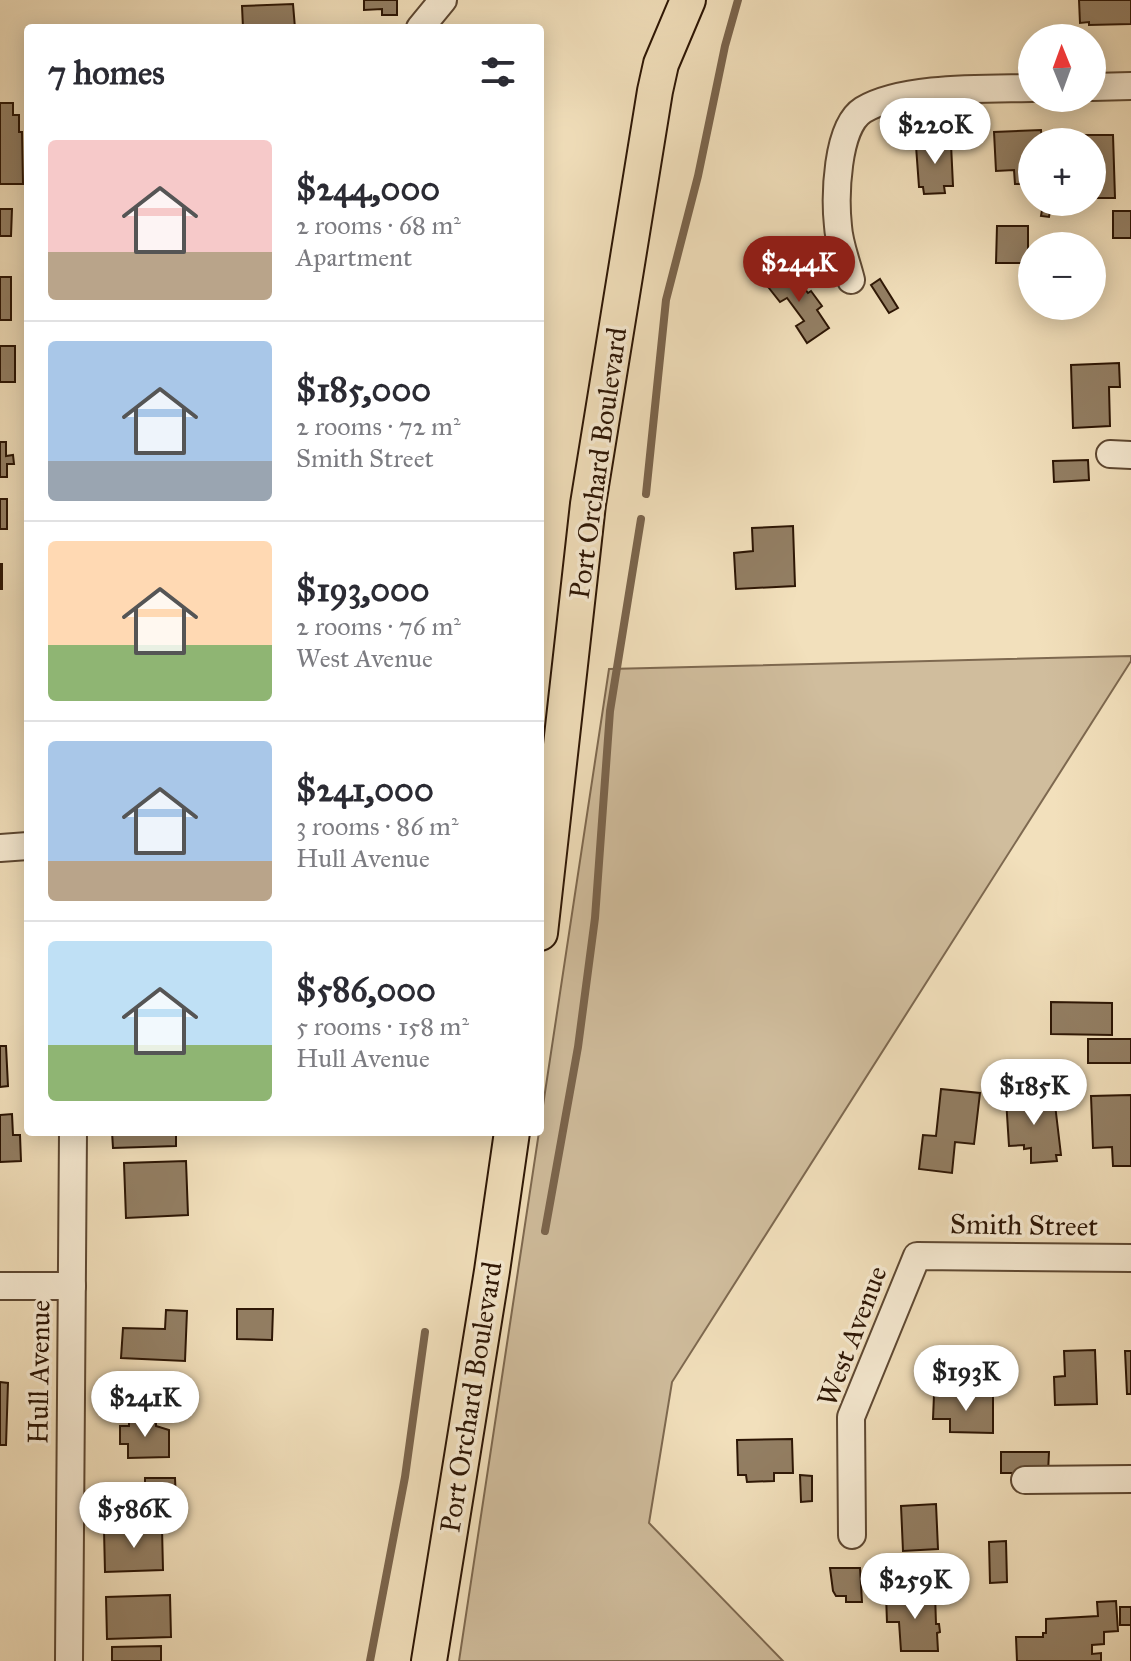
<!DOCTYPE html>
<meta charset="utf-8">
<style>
body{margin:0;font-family:"IM FELL Great Primer",serif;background:#f7f7f7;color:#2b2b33;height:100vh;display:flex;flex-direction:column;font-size:30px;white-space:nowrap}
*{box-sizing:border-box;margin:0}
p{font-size:26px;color:#7c7c81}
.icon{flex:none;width:44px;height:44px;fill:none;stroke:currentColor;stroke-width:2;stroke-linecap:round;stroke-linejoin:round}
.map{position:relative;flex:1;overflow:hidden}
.drawer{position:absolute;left:24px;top:24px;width:520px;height:1112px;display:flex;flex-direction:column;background:#fff;border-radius:8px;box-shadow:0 4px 20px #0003}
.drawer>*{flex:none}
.needle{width:52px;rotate:359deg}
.buttons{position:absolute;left:1018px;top:24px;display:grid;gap:16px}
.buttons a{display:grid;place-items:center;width:88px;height:88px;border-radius:50%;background:#fff;box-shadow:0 4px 20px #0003;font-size:40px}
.price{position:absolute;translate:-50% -68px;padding:0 18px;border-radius:28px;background:#fff;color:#222;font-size:26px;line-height:52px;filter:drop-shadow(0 2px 4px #0008)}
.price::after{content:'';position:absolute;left:50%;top:48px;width:24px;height:18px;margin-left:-12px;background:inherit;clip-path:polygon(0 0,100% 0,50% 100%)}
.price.current{background:#8f2418;color:#fff}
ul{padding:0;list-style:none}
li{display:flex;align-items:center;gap:24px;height:200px;padding:0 24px}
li+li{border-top:2px solid #e1e1e2}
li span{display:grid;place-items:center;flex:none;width:224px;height:160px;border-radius:8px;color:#555}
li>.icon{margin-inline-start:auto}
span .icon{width:96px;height:96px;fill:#fffc;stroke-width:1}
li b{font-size:34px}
h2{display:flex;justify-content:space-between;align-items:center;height:96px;padding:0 24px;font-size:34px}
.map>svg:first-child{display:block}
</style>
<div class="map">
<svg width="1131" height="1661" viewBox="0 0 1131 1661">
<rect width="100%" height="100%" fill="#f2e0bc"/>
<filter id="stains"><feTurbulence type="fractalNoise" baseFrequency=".0025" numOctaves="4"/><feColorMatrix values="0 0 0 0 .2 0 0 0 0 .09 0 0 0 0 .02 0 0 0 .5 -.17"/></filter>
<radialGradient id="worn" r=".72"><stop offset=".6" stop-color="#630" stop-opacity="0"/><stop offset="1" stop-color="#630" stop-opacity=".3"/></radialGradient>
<polygon fill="#d0bd9d" stroke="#7e6950" stroke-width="2" points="1131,656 1131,661 672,1382 649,1523 783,1661 459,1661 609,669"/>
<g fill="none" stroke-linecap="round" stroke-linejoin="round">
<g stroke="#7b654d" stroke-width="8">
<polyline points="646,494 666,300 698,176 725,46 738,0"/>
<polyline points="545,1231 578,1047 595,918 610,711 641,519"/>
<polyline points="370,1661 405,1477 425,1332"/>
</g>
</g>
<g fill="#937f64" stroke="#2c1504" stroke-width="2">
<polygon points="364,0 397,0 397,15 382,15 382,9 364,10"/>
<polygon points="1079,0 1131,0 1131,24 1089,25 1089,22 1080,23"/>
<polygon points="293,4 295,28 243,28 242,6"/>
<polygon points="0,103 13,103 13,115 19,115 19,132 22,132 23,184 0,184"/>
<polygon points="1041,130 1042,142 1032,142 1032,184 1015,184 1014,170 996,171 994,132"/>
<polygon points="1078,135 1113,135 1115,198 1092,198 1092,142 1078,142"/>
<polygon points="944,138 944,144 951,144 953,186 944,186 945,193 924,194 923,187 919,187 916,146 926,145 925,139"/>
<polygon points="1043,204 1051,206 1049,217 1041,216"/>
<polygon points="0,209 12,209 11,236 0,236"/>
<rect x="1113" y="211" width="18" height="27"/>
<polygon points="997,226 1028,226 1028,263 996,263"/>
<polygon points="774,269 784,283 794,276 808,293 811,291 822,306 817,310 829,328 807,343 796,326 804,321 787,298 780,302 761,278"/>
<rect x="0" y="277" width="11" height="43"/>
<polygon points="880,279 898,308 889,313 871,285"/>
<rect x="0" y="346" width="15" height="36"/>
<polygon points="1119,363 1120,387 1109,387 1110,426 1073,428 1071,365"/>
<polygon points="0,442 6,442 6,456 13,455 14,464 7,464 7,477 0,477"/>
<polygon points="1088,460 1089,480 1054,482 1053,461"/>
<rect x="0" y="499" width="7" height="30"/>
<polygon points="793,526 795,586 736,589 734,553 753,551 752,528"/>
<rect x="0" y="564" width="2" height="25"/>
<polygon points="1051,1002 1112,1003 1112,1035 1051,1034"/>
<rect x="1088" y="1039" width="43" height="24"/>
<polygon points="0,1046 6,1046 8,1086 0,1087"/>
<polygon points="941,1089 980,1093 974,1144 955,1142 952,1173 919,1169 923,1135 936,1136"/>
<polygon points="1131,1095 1131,1166 1113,1166 1112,1147 1093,1148 1091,1096"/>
<polygon points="1054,1096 1061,1155 1056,1155 1057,1161 1031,1163 1031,1148 1024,1149 1024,1145 1009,1146 1006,1099"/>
<polygon points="12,1114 13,1135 20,1135 21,1161 0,1162 0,1115"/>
<polygon points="112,1132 176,1132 176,1146 113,1148"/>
<polygon points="186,1161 188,1215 126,1218 124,1163"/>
<polygon points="237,1309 273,1309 272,1340 237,1339"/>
<polygon points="166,1310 187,1311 185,1361 121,1358 123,1328 165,1329"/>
<polygon points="1095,1350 1097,1404 1055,1405 1054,1377 1065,1376 1064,1351"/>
<polygon points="1125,1351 1131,1351 1131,1394 1127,1394"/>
<polygon points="0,1382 8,1383 6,1445 0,1445"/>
<polygon points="934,1395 993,1396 993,1433 950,1432 950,1419 933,1419"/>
<polygon points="129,1419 156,1419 156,1426 169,1430 169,1457 128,1458 128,1444 120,1444 120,1426 129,1426"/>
<polygon points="792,1439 793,1473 774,1473 774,1481 747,1482 746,1475 738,1475 737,1440"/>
<polygon points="1001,1452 1049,1452 1048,1473 1001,1473"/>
<polygon points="800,1475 812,1476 812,1501 801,1502"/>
<polygon points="145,1478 175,1478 176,1501 145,1502"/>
<polygon points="936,1504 938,1549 903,1551 901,1506"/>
<polygon points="162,1528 163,1570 105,1572 104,1530"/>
<polygon points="1006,1541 1007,1582 990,1583 989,1542"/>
<polygon points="830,1568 860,1568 862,1602 846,1602 846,1596 836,1596 833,1591"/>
<polygon points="935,1593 936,1624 939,1624 940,1632 937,1633 938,1651 901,1651 899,1622 887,1622 886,1595"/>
<polygon points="170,1595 171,1637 107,1639 106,1597"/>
<polygon points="1116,1601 1118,1631 1104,1632 1104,1644 1092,1645 1092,1654 1101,1653 1101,1661 1017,1661 1016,1637 1043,1637 1043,1633 1046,1633 1046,1619 1098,1616 1097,1602"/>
<polygon points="1120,1607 1131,1607 1131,1661 1131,1625 1120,1625"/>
<polygon points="161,1646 161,1661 112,1661 112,1647"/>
</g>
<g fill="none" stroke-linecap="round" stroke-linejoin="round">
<defs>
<g id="minor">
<polyline points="420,28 443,0"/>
<polyline points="1092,87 1131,86"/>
<path d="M 851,280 C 847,263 839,244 838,226 C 835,198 836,127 863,110 C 903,86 985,89 1032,88"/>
<polyline points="1110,454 1131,455"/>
<polyline points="0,848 28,846"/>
<polyline points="0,1286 72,1286"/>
<polyline points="1025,1480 1131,1479"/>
<polyline points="852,1535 851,1417 917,1256 1131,1258"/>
<polyline points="69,1661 73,1132"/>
</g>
<g id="major">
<polyline points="540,933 588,504 655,91 661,64 688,0"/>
<polyline points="429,1661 492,1271 512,1132"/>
</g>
</defs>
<use href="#minor" stroke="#5e4832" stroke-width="30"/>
<use href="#major" stroke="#2c1504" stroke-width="38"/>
<use href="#minor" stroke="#f7ebd3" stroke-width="26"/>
<use href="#major" stroke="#f2e0bc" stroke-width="34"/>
</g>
<g text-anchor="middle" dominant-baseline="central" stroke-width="7" stroke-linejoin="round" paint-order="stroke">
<g font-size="28" fill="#2c1504" stroke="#f7ebd3">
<text transform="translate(598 463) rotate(-82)">Port Orchard Boulevard</text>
<text transform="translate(1024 1225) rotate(1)">Smith Street</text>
<text transform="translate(852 1336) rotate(-69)">West Avenue</text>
<text transform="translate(39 1372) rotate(-89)">Hull Avenue</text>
<text transform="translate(471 1397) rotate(-81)">Port Orchard Boulevard</text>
</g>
</g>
<rect width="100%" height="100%" filter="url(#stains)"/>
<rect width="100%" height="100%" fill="url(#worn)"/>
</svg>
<div class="buttons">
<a><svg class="needle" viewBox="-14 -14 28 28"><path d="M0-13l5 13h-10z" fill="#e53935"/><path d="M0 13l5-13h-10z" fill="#7c7c81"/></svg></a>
<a>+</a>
<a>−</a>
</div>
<b class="price" style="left:935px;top:166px">$220K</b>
<b class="price current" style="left:799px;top:304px">$244K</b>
<b class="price" style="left:1034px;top:1127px">$185K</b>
<b class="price" style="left:966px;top:1413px">$193K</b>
<b class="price" style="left:145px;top:1439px">$241K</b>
<b class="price" style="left:134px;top:1550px">$586K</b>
<b class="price" style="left:915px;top:1621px">$259K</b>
<section class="drawer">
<h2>7 homes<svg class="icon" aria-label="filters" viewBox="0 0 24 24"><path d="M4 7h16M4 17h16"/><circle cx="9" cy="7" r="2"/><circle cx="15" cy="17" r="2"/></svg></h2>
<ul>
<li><span style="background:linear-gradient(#f6c9c9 70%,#b9a48a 0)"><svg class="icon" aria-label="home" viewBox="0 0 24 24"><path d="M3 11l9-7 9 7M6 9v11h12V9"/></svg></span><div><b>$244,000</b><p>2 rooms · 68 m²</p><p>Apartment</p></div></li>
<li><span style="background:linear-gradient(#a9c7e8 75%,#9aa5b1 0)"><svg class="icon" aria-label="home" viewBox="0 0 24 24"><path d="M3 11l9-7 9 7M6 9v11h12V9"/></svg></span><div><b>$185,000</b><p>2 rooms · 72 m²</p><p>Smith Street</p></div></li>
<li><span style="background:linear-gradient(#ffd9b3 65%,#8fb573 0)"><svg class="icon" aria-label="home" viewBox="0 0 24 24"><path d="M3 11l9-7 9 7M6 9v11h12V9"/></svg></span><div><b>$193,000</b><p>2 rooms · 76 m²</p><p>West Avenue</p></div></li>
<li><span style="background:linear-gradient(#a9c7e8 75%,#b9a48a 0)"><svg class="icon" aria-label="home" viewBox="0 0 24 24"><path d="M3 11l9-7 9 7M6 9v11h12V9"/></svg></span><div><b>$241,000</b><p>3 rooms · 86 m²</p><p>Hull Avenue</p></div></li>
<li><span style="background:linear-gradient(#bfe0f5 65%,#8fb573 0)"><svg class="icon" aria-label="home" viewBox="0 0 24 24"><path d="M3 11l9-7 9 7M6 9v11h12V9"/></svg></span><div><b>$586,000</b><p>5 rooms · 158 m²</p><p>Hull Avenue</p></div></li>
</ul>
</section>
</div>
